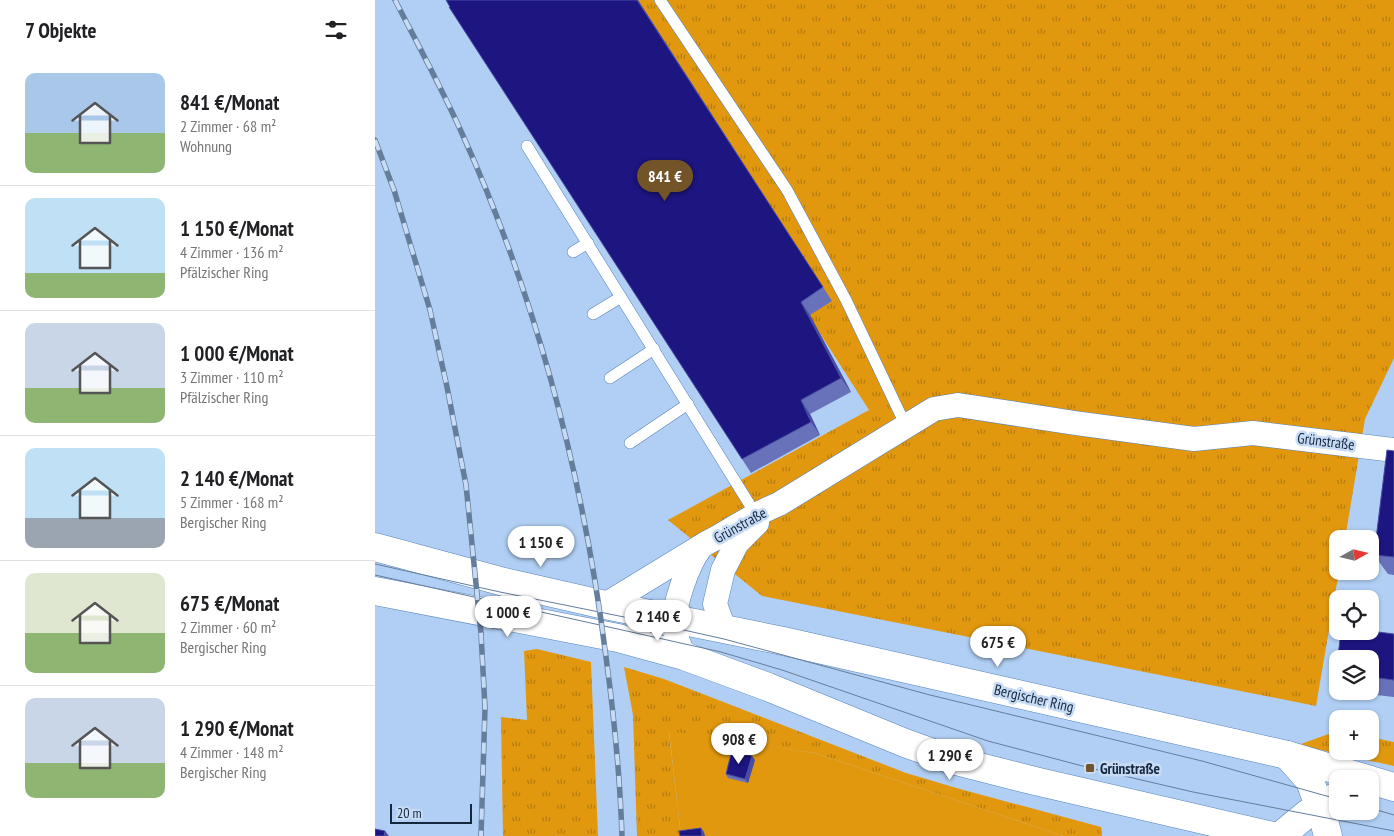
<!DOCTYPE html>
<html lang="de">
<meta charset="utf-8">
<style>
body{margin:0;font-family:"PT Sans Narrow",sans-serif;background:#f6f6f6;color:#202124;height:100vh;display:flex;flex-direction:column;font-size:19px;white-space:nowrap}
*{box-sizing:border-box;margin:0}
p{font-size:16px;color:#757577}
.icon{flex:none;width:28px;height:28px;fill:none;stroke:currentColor;stroke-width:2;stroke-linecap:round;stroke-linejoin:round}
.map{position:relative;flex:1;overflow:hidden}
.sheet{display:flex;flex-direction:column;background:#fff;width:375px}
.sheet>*{flex:none}
.needle{width:32px;rotate:82deg}
.fabs{position:absolute;left:954px;top:530px;display:grid;gap:10px}
.fabs a{display:grid;place-items:center;width:50px;height:50px;border-radius:10px;background:#fff;box-shadow:0 1px 4px #0004;font-size:25px}
.scale{position:absolute;left:15px;bottom:12px;width:82px;box-sizing:border-box;padding-left:5px;border:2px solid #14273f;border-top:0;font-size:14px;line-height:18px;white-space:nowrap;color:#14273f;-webkit-text-stroke:4px #c7dbf4;paint-order:stroke}
.price{position:absolute;translate:-50% -42px;padding:0 11px;border-radius:18px;background:#fff;color:#222;font-size:16px;line-height:32px;filter:drop-shadow(0 1px 2px #0008)}
.price::after{content:'';position:absolute;left:50%;top:30px;width:15px;height:11px;margin-left:-8px;background:inherit;clip-path:polygon(0 0,100% 0,50% 100%)}
.price.active{background:#735429;color:#fff}
ul{padding:0;list-style:none}
li{display:flex;align-items:center;gap:15px;height:125px;padding:0 25px}
li+li{border-top:1px solid #e0e0e0}
li span{display:grid;place-items:center;flex:none;width:140px;height:100px;border-radius:10px;color:#555}
li>.icon{margin-inline-start:auto}
span .icon{width:60px;height:60px;fill:#fffc;stroke-width:1}
li b{font-size:21px}
h2{display:flex;justify-content:space-between;align-items:center;height:60px;padding:0 25px;font-size:21px}
main{display:flex;flex:1;min-height:0}
.map>svg:first-child{display:block}
</style>
<main>
<section class="sheet">
<h2>7 Objekte<svg class="icon" aria-label="filters" viewBox="0 0 24 24"><path d="M4 7h16M4 17h16"/><circle cx="9" cy="7" r="2"/><circle cx="15" cy="17" r="2"/></svg></h2>
<ul>
<li><span style="background:linear-gradient(#a9c7e8 60%,#8fb573 0)"><svg class="icon" aria-label="home" viewBox="0 0 24 24"><path d="M3 11l9-7 9 7M6 9v11h12V9"/></svg></span><div><b>841 €/Monat</b><p>2 Zimmer · 68 m²</p><p>Wohnung</p></div></li>
<li><span style="background:linear-gradient(#bfe0f5 75%,#8fb573 0)"><svg class="icon" aria-label="home" viewBox="0 0 24 24"><path d="M3 11l9-7 9 7M6 9v11h12V9"/></svg></span><div><b>1 150 €/Monat</b><p>4 Zimmer · 136 m²</p><p>Pfälzischer Ring</p></div></li>
<li><span style="background:linear-gradient(#c9d6e8 65%,#8fb573 0)"><svg class="icon" aria-label="home" viewBox="0 0 24 24"><path d="M3 11l9-7 9 7M6 9v11h12V9"/></svg></span><div><b>1 000 €/Monat</b><p>3 Zimmer · 110 m²</p><p>Pfälzischer Ring</p></div></li>
<li><span style="background:linear-gradient(#bfe0f5 70%,#9aa5b1 0)"><svg class="icon" aria-label="home" viewBox="0 0 24 24"><path d="M3 11l9-7 9 7M6 9v11h12V9"/></svg></span><div><b>2 140 €/Monat</b><p>5 Zimmer · 168 m²</p><p>Bergischer Ring</p></div></li>
<li><span style="background:linear-gradient(#dfe7d0 60%,#8fb573 0)"><svg class="icon" aria-label="home" viewBox="0 0 24 24"><path d="M3 11l9-7 9 7M6 9v11h12V9"/></svg></span><div><b>675 €/Monat</b><p>2 Zimmer · 60 m²</p><p>Bergischer Ring</p></div></li>
<li><span style="background:linear-gradient(#c9d6e8 65%,#8fb573 0)"><svg class="icon" aria-label="home" viewBox="0 0 24 24"><path d="M3 11l9-7 9 7M6 9v11h12V9"/></svg></span><div><b>1 290 €/Monat</b><p>4 Zimmer · 148 m²</p><p>Bergischer Ring</p></div></li>
</ul>
</section>
<div class="map">
<svg width="1019" height="836" viewBox="0 0 1019 836">
<defs>
<pattern id="grass-tufts" width="24" height="20" patternUnits="userSpaceOnUse" patternTransform="scale(1.25)"><rect width="24" height="20" fill="#e2980e"/><path d="M3 7l-1-3M5 7V3M7 7l1-3M15 17l-1-3M17 17v-4M19 17l1-3" fill="none" stroke="#b67c0f"/></pattern>
</defs>
<rect width="100%" height="100%" fill="#b1cff4"/>
<g fill="url(#grass-tufts)">
<polygon points="232,0 1019,0 1019,358 990,419 970,539 962,539 962,571 964,571 941,706 387,596 293,520 494,410"/>
<polygon points="162,649 216,662 223,836 128,836 126,717 152,720 149,651"/>
<polygon points="249,667 289,679 531,773 585,789 726,827 727,836 688,836 440,753 294,732 306,836 262,836 258,715"/>
<polygon points="962,731 962,751 995,751 995,737 1019,742 1019,766 923,745"/>
</g>
<polygon fill="#e2980e" points="294,731 440,753 688,836 306,836"/>
<g fill="none" stroke-linecap="round" stroke-linejoin="round">
<defs>
<g id="service">
<polyline points="285,0 412,190 471,300 531,426"/>
<polyline points="152,146 383,518"/>
<polyline points="198,252 213,243"/>
<polyline points="218,314 246,297"/>
<polyline points="235,378 279,349"/>
<polyline points="255,443 313,404"/>
</g>
<g id="minor">
<polyline points="230,605 325,547"/>
<polyline points="349,629 340,604 348,570 362,543 382,523"/>
<path d="M 309,656 C 305,646 300,637 299,627 C 298,606 313,563 326,547 C 330,543 338,540 343,537 C 363,525 382,513 404,504 L 559,409 L 583,405 L 700,423 L 819,439 L 878,433 L 1019,450"/>
</g>
<g id="tertiary">
<polyline points="912,755 935,781 948,817 953,836"/>
<polyline points="905,836 932,814 962,796"/>
</g>
<g id="secondary">
<polyline points="0,547 129,582 230,605 408,641 912,755 992,779"/>
<polyline points="0,591 243,638 309,656 393,687 530,743 577,760 660,781 898,836"/>
<polyline points="995,780 1019,787"/>
</g>
</defs>
<use href="#service" stroke="#5483bc" stroke-width="12"/>
<use href="#minor" stroke="#5483bc" stroke-width="25"/>
<use href="#tertiary" stroke="#5483bc" stroke-width="29"/>
<use href="#secondary" stroke="#5483bc" stroke-width="29"/>
<use href="#service" stroke="#fff" stroke-width="11"/>
<use href="#minor" stroke="#fff" stroke-width="24"/>
<use href="#tertiary" stroke="#fff" stroke-width="28"/>
<use href="#secondary" stroke="#fff" stroke-width="28"/>
<g stroke="#647d9b" stroke-width="1">
<polyline points="0,564 125,592 264,620 349,639 555,695 827,761 962,799"/>
<polyline points="0,575 346,652 407,670 613,741 715,768 818,792 1019,831"/>
<polyline points="995,808 1019,815"/>
</g>
<defs>
<g id="rail">
<path d="M 20,0 C 42,43 65,85 85,129 C 161,296 208,475 231,657 C 239,716 245,776 247,836"/>
<polyline points="0,140 19,190 55,310 72,387 91,485 106,633 110,708 106,836"/>
</g>
</defs>
<use href="#rail" stroke="#647d9b" stroke-width="5.5"/>
<use href="#rail" stroke="#c7dbf4" stroke-width="4" stroke-dasharray="11" stroke-linecap="butt"/>
</g>
<g fill="#6772ba">
<polygon points="263,0 457,301 435,315 476,392 435,414 445,435 376,473 367,459"/>
<polygon points="1019,451 1019,575 1013,574 999,555"/>
<polygon points="966,631 995,631 1019,634 1019,697 974,692 974,691 995,691 995,659 962,659 962,675 961,673"/>
<polygon points="380,760 373,783 353,778 351,774"/>
</g>
<g fill="#494da3">
<polygon points="262,0 263,0 457,301 448,287"/>
<polygon points="426,302 435,315 476,392 466,378"/>
<polygon points="426,400 435,414 445,435 436,422"/>
<polygon points="377,756 380,760 373,783 370,779"/>
<polygon points="326,828 329,832 330,836 327,836"/>
<polygon points="10,831 14,836 9,836"/>
</g>
<g fill="#1d1580" stroke="#494da3">
<polygon points="71,0 262,0 448,287 426,302 466,378 426,400 436,422 367,459 74,7 75,7"/>
<polygon points="1012,450 1019,451 1019,557 999,555"/>
<polygon points="966,631 995,631 1019,634 1019,680 995,677 995,659 962,659 962,673 961,673"/>
<polygon points="357,750 377,756 370,779 351,774"/>
<polygon points="326,828 327,836 305,836 304,831"/>
<polygon points="0,829 10,831 9,836 0,836"/>
</g>
<rect fill="#735429" stroke="#c7dbf4" stroke-width="2" x="710" y="763" width="10" height="10" rx="2.5"/>
<g text-anchor="middle" dominant-baseline="central" stroke-width="5" stroke-linejoin="round" paint-order="stroke">
<g font-size="15" fill="#14273f" stroke="#c7dbf4">
<text transform="translate(951 441) rotate(7)">Grünstraße</text>
<text transform="translate(365 525) rotate(-29)">Grünstraße</text>
<text transform="translate(659 698) rotate(13)">Bergischer Ring</text>
</g>
<g font-size="15" font-weight="bold" fill="#14273f" stroke="#c7dbf4" text-anchor="start">
<text x="725" y="768">Grünstraße</text>
</g>
</g>
</svg>
<div class="fabs">
<a><svg class="needle" viewBox="-14 -14 28 28"><path d="M0-13l5 13h-10z" fill="#e53935"/><path d="M0 13l5-13h-10z" fill="#757577"/></svg></a>
<a><svg class="icon" aria-label="locate" viewBox="0 0 24 24"><circle cx="12" cy="12" r="6"/><path d="M12 2v4M12 18v4M2 12h4M18 12h4"/></svg></a>
<a><svg class="icon" aria-label="layers" viewBox="0 0 24 24"><path d="M12 4l9 5-9 5-9-5zM3 14l9 5 9-5"/></svg></a>
<a>+</a>
<a>−</a>
</div>
<div class="scale">20 m</div>
<b class="price active" style="left:290px;top:202px">841 €</b>
<b class="price" style="left:166px;top:568px">1 150 €</b>
<b class="price" style="left:133px;top:638px">1 000 €</b>
<b class="price" style="left:283px;top:642px">2 140 €</b>
<b class="price" style="left:623px;top:668px">675 €</b>
<b class="price" style="left:364px;top:765px">908 €</b>
<b class="price" style="left:575px;top:781px">1 290 €</b>
</div>
</main>
